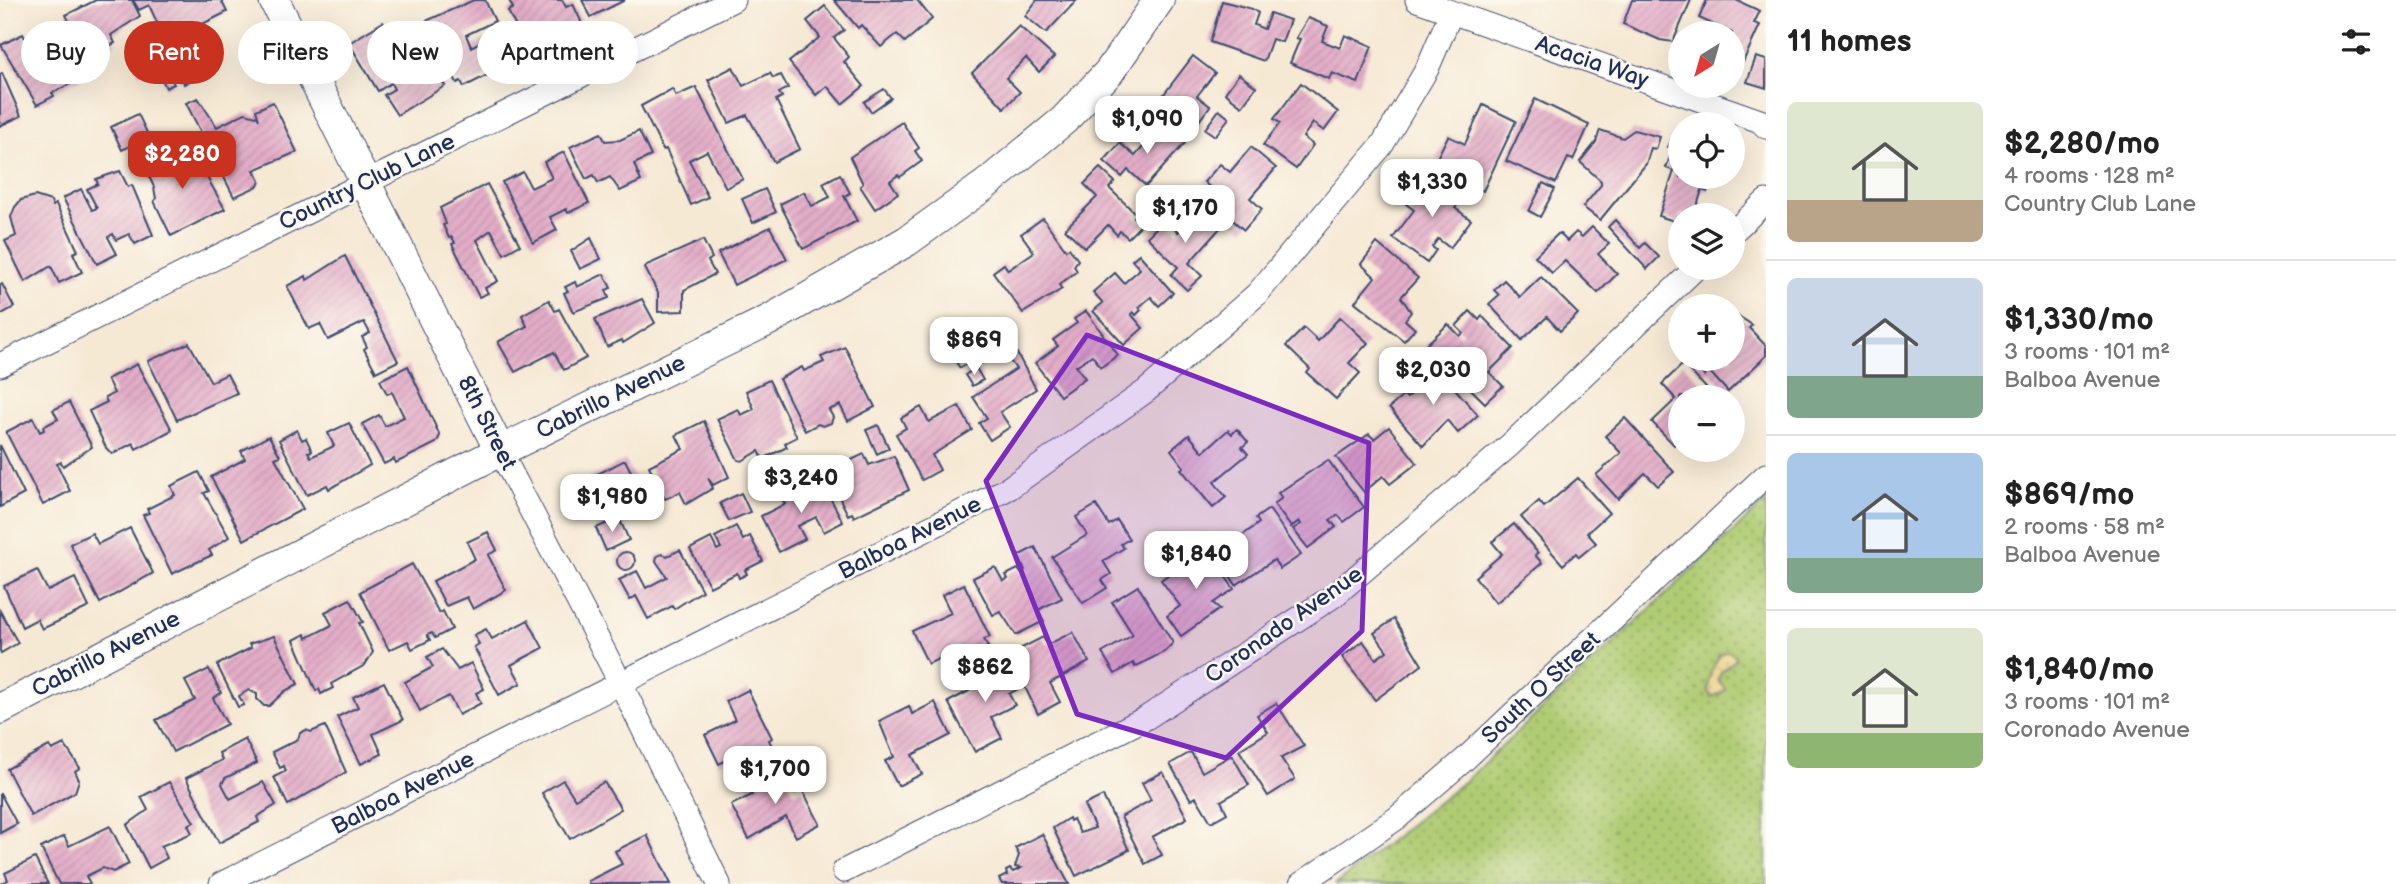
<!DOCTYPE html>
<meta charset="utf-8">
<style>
body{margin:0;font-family:"Balsamiq Sans",sans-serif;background:#f6f6f6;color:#222;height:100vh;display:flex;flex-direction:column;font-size:26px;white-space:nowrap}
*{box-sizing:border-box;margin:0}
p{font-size:23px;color:#767676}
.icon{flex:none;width:38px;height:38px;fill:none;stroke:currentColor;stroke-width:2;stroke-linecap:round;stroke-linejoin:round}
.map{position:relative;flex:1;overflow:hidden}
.sheet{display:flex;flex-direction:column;background:#fff;width:630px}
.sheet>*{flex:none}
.hud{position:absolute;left:21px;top:21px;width:665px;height:63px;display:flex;gap:14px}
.needle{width:46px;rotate:217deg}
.controls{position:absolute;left:1668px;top:21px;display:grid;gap:14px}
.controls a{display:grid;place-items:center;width:77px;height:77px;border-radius:50%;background:#fff;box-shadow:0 7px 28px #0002;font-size:35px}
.price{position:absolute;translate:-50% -60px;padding:0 16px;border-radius:14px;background:#fff;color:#222;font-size:23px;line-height:46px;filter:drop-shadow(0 2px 4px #0008)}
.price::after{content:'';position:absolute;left:50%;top:42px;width:21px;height:16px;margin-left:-10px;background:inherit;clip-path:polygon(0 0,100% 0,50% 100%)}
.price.current{background:#c8321e;color:#fff}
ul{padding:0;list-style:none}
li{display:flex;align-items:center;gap:21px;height:175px;padding:0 21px}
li+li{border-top:2px solid #e0e0e0}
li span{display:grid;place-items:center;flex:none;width:196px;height:140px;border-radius:10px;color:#555}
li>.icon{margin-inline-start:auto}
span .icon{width:84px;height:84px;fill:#fffc;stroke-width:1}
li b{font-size:30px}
h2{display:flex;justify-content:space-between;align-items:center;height:84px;padding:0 21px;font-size:30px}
.tag{padding:0 24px;border-radius:32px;background:#fff;box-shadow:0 7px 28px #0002;font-size:24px;line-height:63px}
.tag.current{background:#c8321e;color:#fff}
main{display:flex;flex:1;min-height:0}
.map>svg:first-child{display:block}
</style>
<main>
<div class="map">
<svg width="1766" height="884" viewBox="0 0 1766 884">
<defs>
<pattern id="grass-dots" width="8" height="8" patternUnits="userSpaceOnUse" patternTransform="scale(1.75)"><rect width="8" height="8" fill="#b0cc73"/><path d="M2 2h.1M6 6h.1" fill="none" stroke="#8ea662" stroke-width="1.8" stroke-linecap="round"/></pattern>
<pattern id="sand-dots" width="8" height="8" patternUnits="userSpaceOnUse" patternTransform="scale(1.75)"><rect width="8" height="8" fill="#eeda9e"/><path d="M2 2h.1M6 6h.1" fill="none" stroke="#ccbb8a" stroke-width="1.8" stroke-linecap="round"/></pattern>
<pattern id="building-hatch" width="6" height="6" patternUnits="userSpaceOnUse" patternTransform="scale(1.75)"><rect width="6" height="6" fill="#e3adc7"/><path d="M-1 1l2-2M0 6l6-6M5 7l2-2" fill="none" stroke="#c295ad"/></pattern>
</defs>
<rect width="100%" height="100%" fill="#fbf7ec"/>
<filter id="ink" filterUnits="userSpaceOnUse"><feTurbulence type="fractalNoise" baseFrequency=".0143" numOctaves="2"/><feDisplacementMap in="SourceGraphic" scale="14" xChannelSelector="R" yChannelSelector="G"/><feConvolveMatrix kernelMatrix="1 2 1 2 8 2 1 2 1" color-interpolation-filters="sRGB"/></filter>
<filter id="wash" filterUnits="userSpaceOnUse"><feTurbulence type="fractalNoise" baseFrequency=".00686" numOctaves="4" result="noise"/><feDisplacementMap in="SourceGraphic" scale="28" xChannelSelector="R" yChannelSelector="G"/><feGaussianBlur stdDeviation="1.57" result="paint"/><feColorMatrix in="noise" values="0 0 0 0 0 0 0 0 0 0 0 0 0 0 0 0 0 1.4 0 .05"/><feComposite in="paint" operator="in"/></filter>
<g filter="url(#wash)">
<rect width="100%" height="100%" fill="#f6e9d4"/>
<polygon fill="url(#grass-dots)" stroke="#667e68" stroke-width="2" points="1766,501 1766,884 1336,884 1466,780"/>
<polygon fill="url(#sand-dots)" stroke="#84847e" stroke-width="2" points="1728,651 1735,655 1736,659 1721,672 1718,679 1725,689 1723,692 1712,697 1708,690 1710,674 1720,654"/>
<g id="blocks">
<g fill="url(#building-hatch)">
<polygon points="96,0 132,0 140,16 111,35 115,43 105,48 109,57 92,65 66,15"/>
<polygon points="133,0 221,0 227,12 166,42 149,5 139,10"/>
<polygon points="474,0 485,0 495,21 466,35 471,47 500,31 515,61 464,87 461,81 457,83 426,21"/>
<polygon points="509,0 562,0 566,7 573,4 581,21 579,30 529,54 508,11 513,8"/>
<polygon points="582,0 625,0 591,17"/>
<polygon points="834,0 917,0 932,19 905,42 897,34 881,47 861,25 858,28"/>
<polygon points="1037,0 1077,0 1046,33 1025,16"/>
<polygon points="1632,0 1691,0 1673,42 1660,40 1623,24"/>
<polygon points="1707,0 1736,0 1760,11 1754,23 1760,25 1743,62 1732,57 1732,33 1699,18"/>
<polygon points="1222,1 1252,9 1258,13 1254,25 1264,29 1270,13 1290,20 1282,42 1272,39 1264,61 1210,42"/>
<polygon points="825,6 844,30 834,38 849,57 844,62 864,86 842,104 827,86 816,95 789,62 820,37 807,21"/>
<polygon points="1308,18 1328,26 1322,41 1340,48 1345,35 1372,46 1358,83 1332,73 1329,79 1290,63 1300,39 1296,38"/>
<polygon points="383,22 394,39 405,32 408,36 416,31 431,54 423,59 429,58 445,86 397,115 384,95 394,89 391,83 378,91 349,43"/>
<polygon points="1019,26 1054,57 1039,72 1026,58 1006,78 1020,92 1004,108 972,73"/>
<polygon points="23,34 32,51 45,45 47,48 69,37 88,75 52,93 54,96 37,105 1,45"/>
<polygon points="185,45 189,53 193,51 203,70 199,72 201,75 184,84 183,80 179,81 166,55"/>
<polygon points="1193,56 1215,73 1197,96 1210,106 1193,129 1158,102"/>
<polygon points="147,57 153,67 140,74 135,64"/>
<polygon points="1756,57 1766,60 1766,88 1747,82"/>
<polygon points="165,67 174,84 166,88 158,70"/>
<polygon points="733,67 743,86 770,73 773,78 781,75 788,88 779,93 782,97 776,100 800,149 774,162 747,115 729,123 708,80"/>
<polygon points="2,73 21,116 0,126 0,74"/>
<polygon points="1239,74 1256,87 1242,106 1225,93"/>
<polygon points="1301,83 1338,112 1324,131 1313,123 1303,137 1313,145 1296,169 1263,145 1280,123 1274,119"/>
<polygon points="696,87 743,179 726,188 707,151 689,160 708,197 691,205 666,149 663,150 641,106 672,89 676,96"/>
<polygon points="884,89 891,98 871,112 864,102"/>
<polygon points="198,98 217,127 245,113 257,116 259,120 256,110 273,102 297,152 254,170 260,181 258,186 234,197 186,103"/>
<polygon points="1535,99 1589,125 1573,160 1568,158 1556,183 1506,161"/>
<polygon points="1483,105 1516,121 1483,191 1437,158 1448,136 1465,144"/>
<polygon points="1219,110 1229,118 1215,136 1205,129"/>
<polygon points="138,114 149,137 122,150 111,127"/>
<polygon points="902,122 919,148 915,151 922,161 900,177 898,175 890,181 898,193 875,209 860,186 863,184 850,157"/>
<polygon points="1164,124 1185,143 1146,186 1128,170 1122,177 1104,161 1120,143 1135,156"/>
<polygon points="1600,130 1623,138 1634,130 1660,137 1656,149 1651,148 1646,164 1600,220 1583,207 1601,185 1601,181 1580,162 1596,142"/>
<polygon points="639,131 651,156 634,164 641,181 620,191 610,177 598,183 594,175 586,179 570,147 601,133 605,141 620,140"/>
<polygon points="1676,131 1680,132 1680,177 1713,177 1707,192 1702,190 1694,215 1680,215 1680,223 1659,216 1674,171 1666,168 1671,154 1677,156 1679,151 1668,147"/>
<polygon points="181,146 189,161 196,158 225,209 171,236 154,201 156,199 154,187 145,168 158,162 156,159"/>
<polygon points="1251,147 1276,168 1250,198 1262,209 1244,230 1219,208 1225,201 1204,182 1220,164 1230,172"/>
<polygon points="564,152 589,203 568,213 566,209 550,217 557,230 533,243 502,182 523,172 531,188 552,178 544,162"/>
<polygon points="1100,168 1115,182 1109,188 1136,214 1134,217 1142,224 1128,238 1120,231 1117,235 1108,225 1085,248 1065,229 1097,197 1084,184"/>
<polygon points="120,171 128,187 132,185 153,235 135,244 129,234 116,240 113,234 108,237 117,254 97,264 63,198 81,189 92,210 97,208 87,189 98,184 96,179"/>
<polygon points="840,174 850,193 844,196 857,221 803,249 780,204 804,192 812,206 830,197 823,183"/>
<polygon points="1429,174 1462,199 1455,208 1471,220 1450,248 1438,239 1432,247 1436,250 1427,263 1393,238 1414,210 1406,204"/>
<polygon points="1543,183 1555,189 1540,217 1529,211"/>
<polygon points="487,184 520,245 504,254 491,230 477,240 498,281 485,288 488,293 479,297 452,244 455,243 452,237 449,238 443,225 446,224 440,208"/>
<polygon points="765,189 776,212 753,223 742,199"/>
<polygon points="1161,190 1170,198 1156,213 1147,204"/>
<polygon points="35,196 51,201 53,206 56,204 78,251 73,253 82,272 59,283 51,266 25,282 5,241 16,236 11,217 15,207 21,200"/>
<polygon points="1203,208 1221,227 1189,263 1202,276 1187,290 1171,275 1178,267 1147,237 1165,219 1178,232"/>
<polygon points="1043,218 1066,250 1069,248 1078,260 1074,266 1077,271 1059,285 1062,289 1023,313 993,272 1004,264 1008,270 1034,252 1021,234"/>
<polygon points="1615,220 1640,248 1645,243 1659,257 1647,269 1608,227"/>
<polygon points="770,227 787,259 734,285 718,253"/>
<polygon points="1592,227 1609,244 1598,254 1617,274 1598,293 1565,261 1552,273 1535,256 1559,233 1567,241 1576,232 1582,237"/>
<polygon points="591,238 601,259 580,269 571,251"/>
<polygon points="703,240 712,258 708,261 715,274 684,290 684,311 658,312 658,293 645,268 647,265"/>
<polygon points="1377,243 1418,278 1401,297 1411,312 1405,320 1415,329 1404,341 1355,302 1375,277 1361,264"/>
<polygon points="1139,254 1173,293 1159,306 1151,297 1139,307 1141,310 1136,315 1133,312 1131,314 1143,328 1124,345 1093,311 1103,303 1093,292 1115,273 1124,283 1140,269 1132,260"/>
<polygon points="345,256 398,361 376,372 364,349 367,347 362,337 370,333 364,322 328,340 320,324 309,329 287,286 306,276 307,280"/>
<polygon points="604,274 611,288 606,290 609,298 573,312 564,293 568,291 565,287 575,282 577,287"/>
<polygon points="1541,277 1578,314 1560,331 1547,317 1522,340 1489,304 1499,295 1494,290 1504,280 1520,297"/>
<polygon points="2,284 14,307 0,315 0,285"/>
<polygon points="642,299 655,323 623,343 622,340 607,347 595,319"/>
<polygon points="549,300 555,311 559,309 586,358 564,370 554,352 515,372 498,342 527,326 522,315"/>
<polygon points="1086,311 1118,355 1101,367 1092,355 1076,366 1085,378 1060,396 1035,363 1058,346 1053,340 1077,323 1074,319"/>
<polygon points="1470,311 1479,320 1482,316 1513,348 1489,372 1503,386 1485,403 1426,345 1448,324 1460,336 1463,333 1456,326"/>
<polygon points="1734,313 1752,325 1749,328 1766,346 1766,356 1728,392 1709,371 1704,376 1688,359 1732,359"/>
<polygon points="1340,317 1368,343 1349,363 1360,373 1336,399 1307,373 1310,369 1286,346 1304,328 1318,341"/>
<polygon points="967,339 978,356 960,368 948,350"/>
<polygon points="189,343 211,382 227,374 237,393 177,420 148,361"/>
<polygon points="1013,346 1036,389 1000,412 1010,427 990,440 979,423 987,418 973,397 1016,369 1004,352"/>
<polygon points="845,347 875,407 848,421 840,405 829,410 833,417 831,423 823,426 818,424 805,431 779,379 802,367 804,371 824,362 821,357"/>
<polygon points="137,364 172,430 136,449 133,443 112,454 106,448 89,411 107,402 105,398 114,393 107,379"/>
<polygon points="1683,364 1715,397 1680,397 1680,440 1674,445 1652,422 1676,399 1662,384"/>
<polygon points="408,366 440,436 436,443 396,463 394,459 384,464 362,424 379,415 385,426 404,417 392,392 387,394 380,380"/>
<polygon points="1430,367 1436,367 1478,415 1458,433 1447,420 1423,446 1389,408 1404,395 1407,398 1424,383 1422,374"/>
<polygon points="976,368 983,380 972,386 965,375"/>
<polygon points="769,380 797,437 785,443 787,447 763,459 759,451 742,461 738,460 717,419 738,409 741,415 754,409 746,391"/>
<polygon points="69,402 92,447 63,466 61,462 57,464 70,491 43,505 6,432 33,418 40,432 44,430 43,427 58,419 53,410"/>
<polygon points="959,406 972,430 932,455 940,470 922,480 896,434 906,428 901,418 921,407 929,422"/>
<polygon points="1625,418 1674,472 1658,486 1645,473 1618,499 1596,475 1621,453 1605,436"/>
<polygon points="704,421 729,477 713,485 708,478 713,488 686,504 680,492 665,499 649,466 683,449 676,435"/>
<polygon points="349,423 370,465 329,489 327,485 307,495 279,440 297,430 302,440 306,438 312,451 308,452 311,457 334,446 328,433"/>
<polygon points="878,425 889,448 877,454 866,430"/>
<polygon points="1389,427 1417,463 1390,484 1383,476 1364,492 1336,457 1369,434 1374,439"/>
<polygon points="1237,429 1248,442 1242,447 1248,454 1214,482 1226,497 1213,508 1181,469 1184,467 1171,450 1189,435 1203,452 1228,430 1232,434"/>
<polygon points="269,436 280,456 275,458 303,509 244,540 211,477 245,459 241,451"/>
<polygon points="0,445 24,494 0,507"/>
<polygon points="864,454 869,465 894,456 909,490 854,517 852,513 848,515 829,477 833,475 830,470"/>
<polygon points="625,460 641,491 619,502 622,509 612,514 608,508 590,517 580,499 585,497 578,484"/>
<polygon points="1328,460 1364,507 1344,522 1338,515 1330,520 1336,527 1308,548 1293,529 1301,524 1299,521 1291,527 1274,504 1282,498 1278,493"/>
<polygon points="199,472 209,491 204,493 229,537 209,550 212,555 172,574 143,515 149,513 147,509 175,495 171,486"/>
<polygon points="1578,478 1609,513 1587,533 1596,543 1579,557 1576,553 1563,565 1521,517 1539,501 1544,507"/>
<polygon points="820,479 843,522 824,532 816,517 798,526 805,539 779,552 761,516 785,504 782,498"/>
<polygon points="741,493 750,512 729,521 720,503"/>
<polygon points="1096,505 1109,525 1117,520 1129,539 1121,544 1124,548 1103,561 1111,574 1102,580 1107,588 1083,603 1052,557 1087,535 1076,517"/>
<polygon points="1269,509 1301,555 1280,569 1274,560 1236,585 1216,555 1259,523 1256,518"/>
<polygon points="619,518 629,540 606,551 596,528"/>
<polygon points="1514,524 1538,553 1535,555 1542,563 1496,603 1475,577 1502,554 1492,542"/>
<polygon points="736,526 743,540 750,536 763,561 745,570 747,574 739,578 737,573 710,587 690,549 711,538 717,550 721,548 715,537"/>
<polygon points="130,528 153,573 100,603 70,544 92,533 98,544"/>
<polygon points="488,532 497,550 488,555 506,590 473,609 467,597 446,606 433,581 475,559 467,542"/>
<polygon points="1035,547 1062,598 1038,610 1044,621 1016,635 1000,611 993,615 973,578 995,567 1003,581 1008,579 1006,575 1018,569 1021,573 1025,570 1018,556"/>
<polygon points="1205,548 1234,589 1213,603 1220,609 1181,636 1167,616 1180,606 1161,580"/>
<polygon points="680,550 702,591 674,609 672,606 648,619 636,596 630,600 619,580 637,571 646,588 667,577 656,561 657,556 662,554 667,556"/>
<circle cx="626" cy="561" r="9"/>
<polygon points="412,564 439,613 443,611 452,629 435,638 432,633 427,635 430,640 412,649 408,641 389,650 360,592"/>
<polygon points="37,570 48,591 75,578 89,607 42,629 37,619 22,627 4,586"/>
<polygon points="964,584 990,637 984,639 988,647 955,663 951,653 928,664 912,631 951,613 942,595"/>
<polygon points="1138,586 1173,643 1164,652 1135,667 1133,663 1115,674 1102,653 1133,635 1112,602"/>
<polygon points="350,599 363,622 359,623 373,652 365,665 331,684 333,688 321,694 319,689 316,691 294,640 305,634 307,638 332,625 325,612"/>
<polygon points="0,611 18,643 1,653 0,651"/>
<polygon points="1394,619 1422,665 1375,700 1342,657 1363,641 1376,659 1387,651 1374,633"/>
<polygon points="528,620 543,648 511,665 521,683 499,695 474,647 479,644 474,635 486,629 492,639"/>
<polygon points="1073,632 1089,662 1050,683 1060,702 1038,714 1021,679 1029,675 1016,651 1043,637 1047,645"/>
<polygon points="274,636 298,684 285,691 269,706 264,706 257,699 257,694 249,690 239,696 244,705 238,707 217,665 251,648 249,644"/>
<polygon points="442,649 458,670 471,663 484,689 476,693 481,703 459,715 449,696 420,711 405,682 433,667 427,657"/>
<polygon points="1001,658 1018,689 1009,694 1015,705 991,717 1002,738 975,752 948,702 969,691 966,686 980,679 975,671"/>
<polygon points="209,669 221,693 213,698 227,724 173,752 156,720 195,700 185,681"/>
<polygon points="384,682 403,720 373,734 382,754 361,764 337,717 358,707 353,697"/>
<polygon points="748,690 772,738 769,740 775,752 760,759 751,748 719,764 705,735 735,720 726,701"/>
<polygon points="935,702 951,735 912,755 922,774 898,786 885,761 894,757 879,721 909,706 912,714"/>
<polygon points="1276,703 1304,746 1281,758 1295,779 1268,796 1239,750 1268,732 1257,715"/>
<polygon points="325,726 346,772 288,805 274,777 286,771 284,766 280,768 272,752 298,739 300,733 306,730 311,732"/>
<polygon points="245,739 257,763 225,778 222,784 230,799 263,782 276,805 257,817 259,822 219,843 186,778 222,760 219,753"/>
<polygon points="64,744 80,768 75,771 79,780 75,792 31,816 7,769 49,746 52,750"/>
<polygon points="1191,752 1202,772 1232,755 1249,785 1221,801 1227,813 1211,822 1196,797 1191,800 1170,764"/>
<polygon points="781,768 794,793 802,789 820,824 796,837 786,817 749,839 731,805 752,795 747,785"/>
<polygon points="1163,772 1187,818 1152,837 1162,855 1145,864 1121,817 1151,800 1142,783"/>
<polygon points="563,780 575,799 604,782 621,809 570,839 542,793"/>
<polygon points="169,782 194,822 188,825 192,833 161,846 167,858 149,868 127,825 148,810 141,797"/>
<polygon points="0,793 17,824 0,833"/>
<polygon points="1103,796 1129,850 1076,876 1053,828 1069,818 1070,821 1073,819 1080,833 1095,828 1084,805"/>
<polygon points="110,826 129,864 113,872 103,868 86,876 90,884 59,884 41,848 64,836 69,846"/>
<polygon points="1042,834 1069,884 1002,884 999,879 1007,875 1006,871 1010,869 1013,872 1021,868 1015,867 1019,855 1015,848"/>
<polygon points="647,835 671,884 589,884 588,881 622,864 615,851"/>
<polygon points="35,858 48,884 1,884 8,880 5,873"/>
</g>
</g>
</g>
<g filter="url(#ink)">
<use href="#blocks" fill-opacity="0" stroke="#3c4b70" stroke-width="2"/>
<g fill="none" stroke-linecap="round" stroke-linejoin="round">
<defs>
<g id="minor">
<polyline points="1417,0 1760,121 1766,127"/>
<polyline points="1732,233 1766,201"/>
<polyline points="0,365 733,0"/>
<polyline points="500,451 621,684 719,884"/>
<polyline points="844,871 1146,718 1335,595 1510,445 1696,268"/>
<polyline points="221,884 1009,488 1146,391 1257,294 1382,145 1427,69 1451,13"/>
<polyline points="1301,884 1397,818 1463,761 1766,475"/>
</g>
<g id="tertiary">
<polyline points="274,0 500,451"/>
<polyline points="0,709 500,451 769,320 907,241 985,185 1064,120 1109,72 1159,0"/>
</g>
</defs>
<use href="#minor" stroke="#3c4b70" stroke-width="25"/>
<use href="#tertiary" stroke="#3c4b70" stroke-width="32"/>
<use href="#minor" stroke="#fff" stroke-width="23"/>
<use href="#tertiary" stroke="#fff" stroke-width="30"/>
</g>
</g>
<path fill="#7b2cbf" fill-opacity="0.2" stroke="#7b2cbf" stroke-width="5" stroke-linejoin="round" d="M 1087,335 L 1369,443 L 1362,631 L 1226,758 L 1077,714 L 986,481 Z"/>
<g text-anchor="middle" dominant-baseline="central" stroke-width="5" stroke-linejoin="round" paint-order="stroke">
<g font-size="23" fill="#1b2f5e" stroke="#fbf7ec">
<text transform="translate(1592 62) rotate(19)">Acacia Way</text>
<text transform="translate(367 182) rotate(-26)">Country Club Lane</text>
<text transform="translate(611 397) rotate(-26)">Cabrillo Avenue</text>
<text transform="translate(487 423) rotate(63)">8th Street</text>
<text transform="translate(910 538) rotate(-27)">Balboa Avenue</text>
<text transform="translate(1284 625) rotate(-35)">Coronado Avenue</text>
<text transform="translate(106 654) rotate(-27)">Cabrillo Avenue</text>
<text transform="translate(1541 688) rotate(-43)">South O Street</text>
<text transform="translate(403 793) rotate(-27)">Balboa Avenue</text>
</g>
</g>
</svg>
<div class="controls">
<a><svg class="needle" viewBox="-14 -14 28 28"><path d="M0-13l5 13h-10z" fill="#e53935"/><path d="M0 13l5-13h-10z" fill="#767676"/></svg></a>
<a><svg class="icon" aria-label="locate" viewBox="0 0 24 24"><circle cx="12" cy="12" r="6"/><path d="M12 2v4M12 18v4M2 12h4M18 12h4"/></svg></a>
<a><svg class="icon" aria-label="layers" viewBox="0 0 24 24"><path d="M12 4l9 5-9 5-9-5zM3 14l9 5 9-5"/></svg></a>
<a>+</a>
<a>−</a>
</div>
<b class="price" style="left:1147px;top:156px">$1,090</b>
<b class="price current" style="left:182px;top:191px">$2,280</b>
<b class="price" style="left:1432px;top:219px">$1,330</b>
<b class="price" style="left:1185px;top:245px">$1,170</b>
<b class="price" style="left:974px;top:377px">$869</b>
<b class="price" style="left:1433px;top:407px">$2,030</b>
<b class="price" style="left:801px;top:515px">$3,240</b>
<b class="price" style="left:612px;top:534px">$1,980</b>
<b class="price" style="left:1196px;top:591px">$1,840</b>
<b class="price" style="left:985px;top:704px">$862</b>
<b class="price" style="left:775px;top:806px">$1,700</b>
<div class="hud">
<a class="tag">Buy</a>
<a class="tag current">Rent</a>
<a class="tag">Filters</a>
<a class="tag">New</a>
<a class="tag">Apartment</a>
</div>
</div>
<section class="sheet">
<h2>11 homes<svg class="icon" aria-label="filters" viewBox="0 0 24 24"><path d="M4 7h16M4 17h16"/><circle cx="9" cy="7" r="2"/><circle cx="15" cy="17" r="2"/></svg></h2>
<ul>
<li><span style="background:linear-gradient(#dfe7d0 70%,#b9a48a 0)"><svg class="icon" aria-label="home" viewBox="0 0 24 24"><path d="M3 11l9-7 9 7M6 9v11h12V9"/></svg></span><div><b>$2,280/mo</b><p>4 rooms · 128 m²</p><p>Country Club Lane</p></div></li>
<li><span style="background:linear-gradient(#c9d6e8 70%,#7fa58c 0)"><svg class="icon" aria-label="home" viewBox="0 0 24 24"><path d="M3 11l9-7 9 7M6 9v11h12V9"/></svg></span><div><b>$1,330/mo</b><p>3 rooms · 101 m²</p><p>Balboa Avenue</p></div></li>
<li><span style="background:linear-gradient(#a9c7e8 75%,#7fa58c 0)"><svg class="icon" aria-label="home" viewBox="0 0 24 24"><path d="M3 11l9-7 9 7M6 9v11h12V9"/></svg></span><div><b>$869/mo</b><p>2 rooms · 58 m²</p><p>Balboa Avenue</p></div></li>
<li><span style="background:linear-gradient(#dfe7d0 75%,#8fb573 0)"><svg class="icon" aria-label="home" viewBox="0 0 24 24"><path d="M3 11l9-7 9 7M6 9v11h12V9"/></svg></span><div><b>$1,840/mo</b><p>3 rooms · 101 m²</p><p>Coronado Avenue</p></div></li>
</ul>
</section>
</main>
